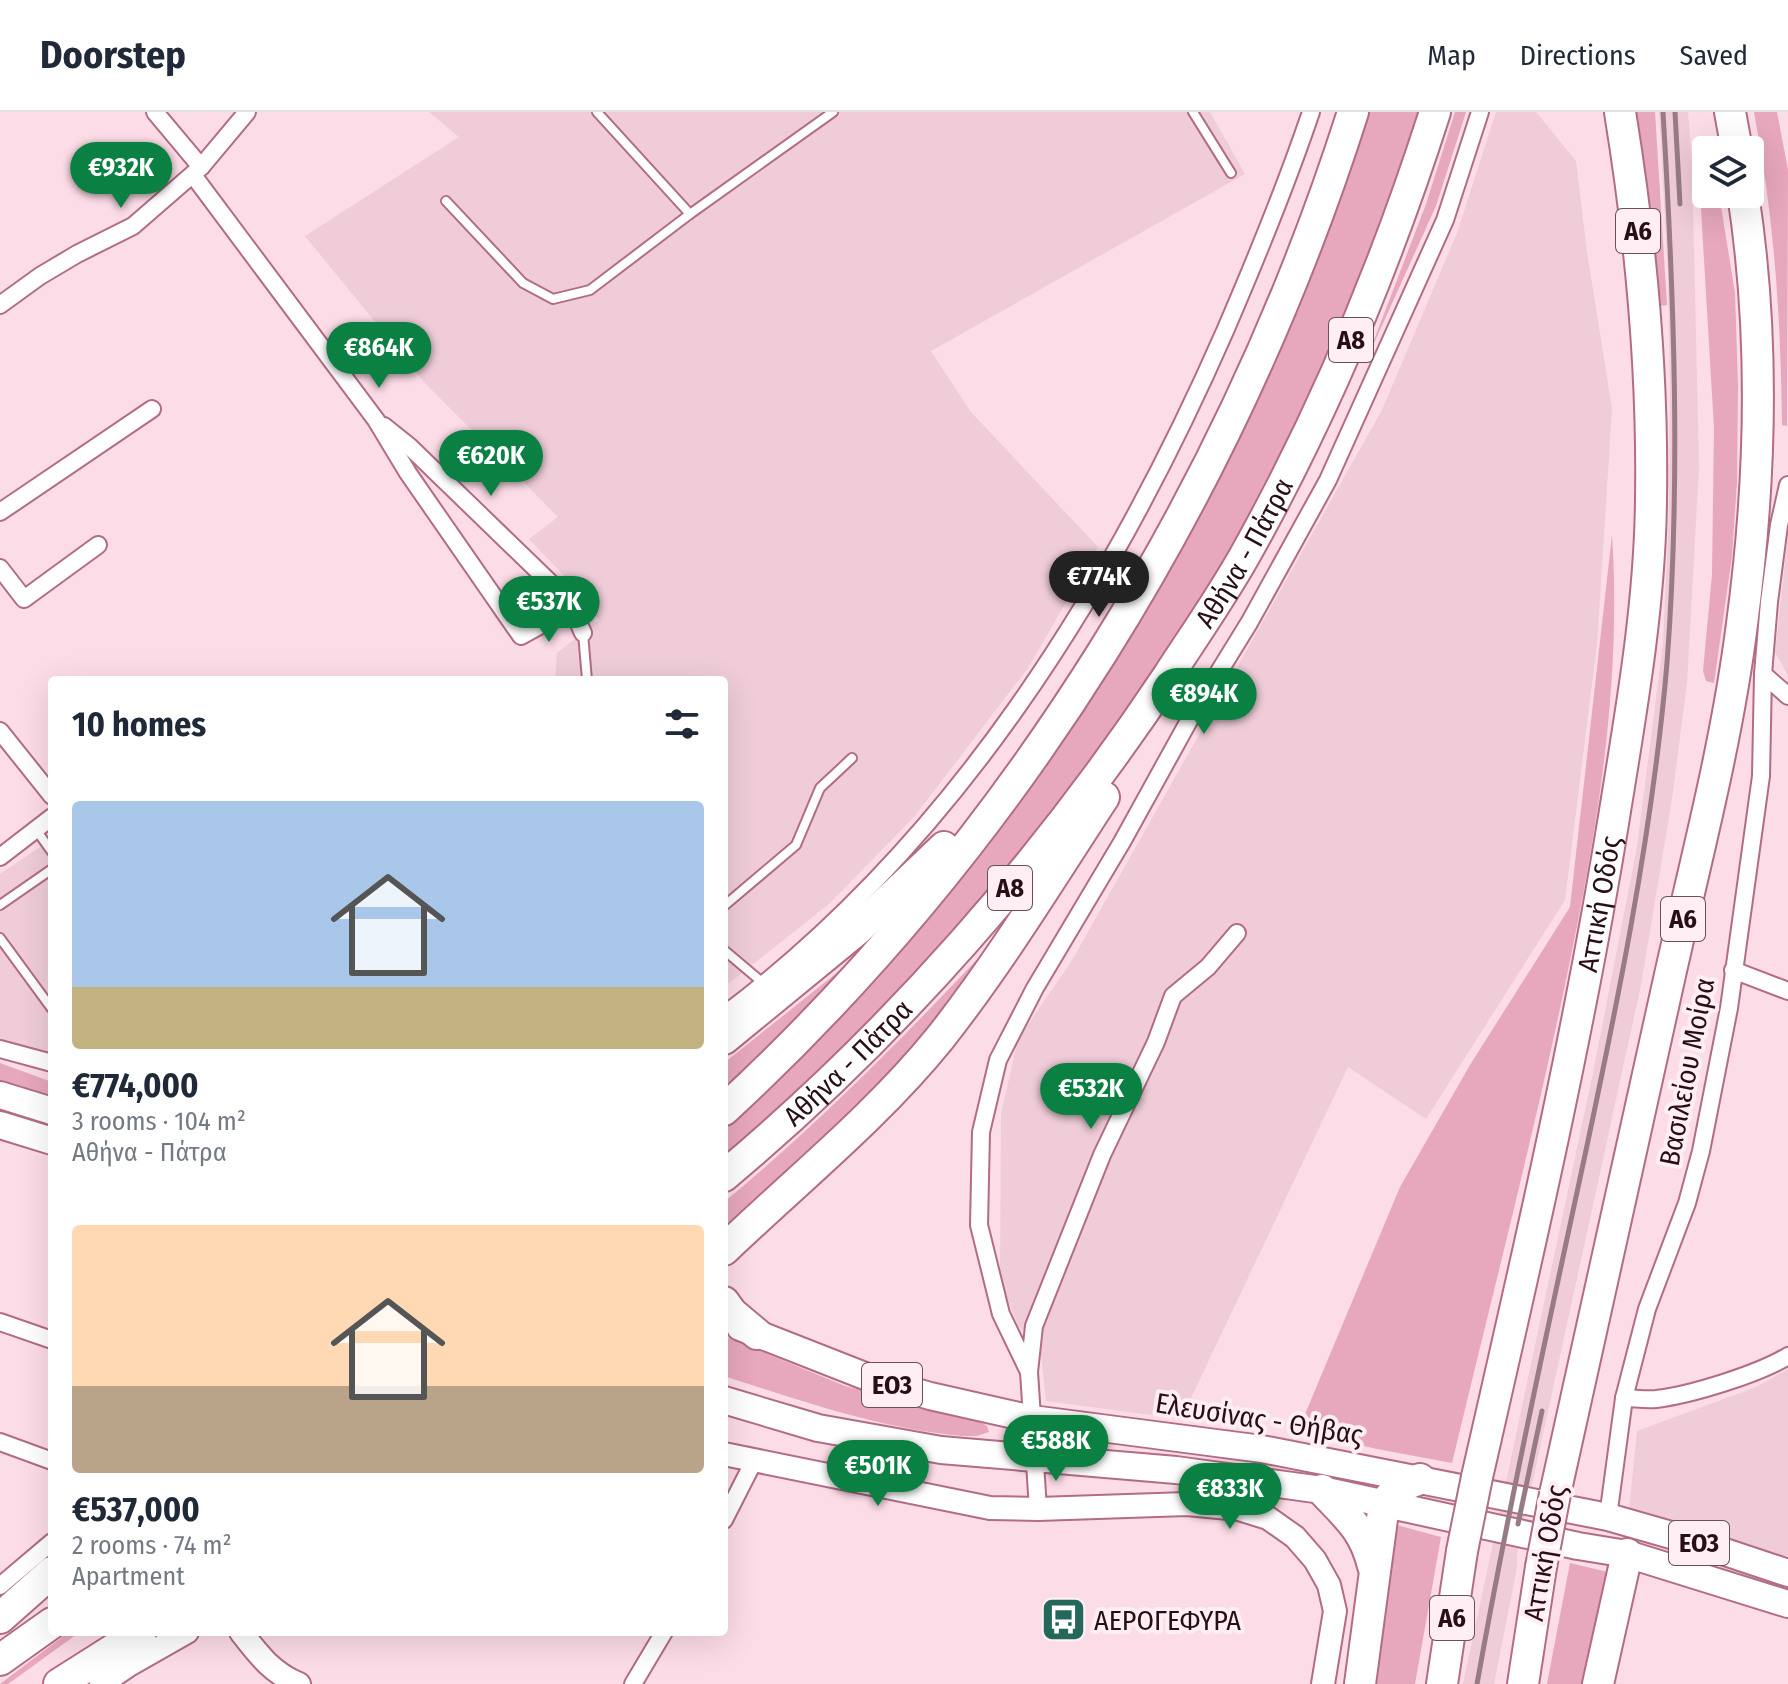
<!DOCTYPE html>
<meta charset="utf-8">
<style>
body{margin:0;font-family:"Fira Sans Condensed",sans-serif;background:#f6f6f7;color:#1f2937;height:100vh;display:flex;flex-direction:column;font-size:30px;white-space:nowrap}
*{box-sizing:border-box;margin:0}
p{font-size:26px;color:#747a83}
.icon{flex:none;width:44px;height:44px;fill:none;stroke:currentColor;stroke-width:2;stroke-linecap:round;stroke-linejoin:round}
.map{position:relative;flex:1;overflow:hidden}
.sheet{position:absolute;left:48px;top:564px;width:680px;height:960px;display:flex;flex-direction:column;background:#fff;border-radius:8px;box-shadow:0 8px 32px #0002}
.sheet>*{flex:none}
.tools{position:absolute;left:1692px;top:24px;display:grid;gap:16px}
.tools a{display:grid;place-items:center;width:72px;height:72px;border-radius:8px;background:#fff;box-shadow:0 8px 32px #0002;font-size:40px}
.price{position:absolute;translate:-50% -68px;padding:0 18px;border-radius:28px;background:#0b8043;color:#fff;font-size:26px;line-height:52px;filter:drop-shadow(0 2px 4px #0008)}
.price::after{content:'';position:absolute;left:50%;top:48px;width:24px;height:18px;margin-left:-12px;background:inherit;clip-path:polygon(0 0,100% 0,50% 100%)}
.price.current{background:#222;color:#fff}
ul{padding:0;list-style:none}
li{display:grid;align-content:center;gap:16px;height:424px;padding:0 24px}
li span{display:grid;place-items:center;height:248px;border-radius:8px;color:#555}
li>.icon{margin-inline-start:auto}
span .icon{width:144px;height:144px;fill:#fffc;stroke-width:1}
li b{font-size:34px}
h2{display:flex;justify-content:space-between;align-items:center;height:96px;padding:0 24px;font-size:34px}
header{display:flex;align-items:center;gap:48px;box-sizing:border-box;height:112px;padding:0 40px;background:#fff;border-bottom:2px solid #e0e1e3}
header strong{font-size:38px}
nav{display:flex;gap:44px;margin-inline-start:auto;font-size:28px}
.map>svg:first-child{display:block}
</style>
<header>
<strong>Doorstep</strong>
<nav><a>Map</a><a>Directions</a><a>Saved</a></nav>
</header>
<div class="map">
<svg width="1788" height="1572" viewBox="0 0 1788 1572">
<rect width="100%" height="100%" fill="#fcdce6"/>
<g fill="#efccd7">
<polygon points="429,0 1210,0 1245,62 931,239 970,299 1098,435 1028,556 914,705 829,792 724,875 724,568 555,568 557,541 599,508 572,472 529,427 558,405 425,271 305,124 459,25"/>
<polygon points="1496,0 1536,0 1576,49 1587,140 1612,297 1597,532 1565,788 1426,1007 1348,955 1181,1307 1046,1289 1040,1234 1018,1214 1000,1168 1001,1002 1018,927 1071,850 1382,298 1457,121"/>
<polygon points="1659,0 1688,0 1692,51 1699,355 1687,571 1672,687 1641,873 1517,1441 1517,1455 1494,1572 1463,1572 1593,961 1637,735 1663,531 1669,402 1670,278 1668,163"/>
<polygon points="1788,422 1788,564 1775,540"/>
<polygon points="52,727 52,942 0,928 0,762"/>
<polygon points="1788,1257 1788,1445 1629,1398 1637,1319 1756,1275"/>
</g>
<g fill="#e7a7bd">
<path d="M 1366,0 L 1421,0 C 1369,151 1313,302 1232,441 C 1200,494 1165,545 1129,595 C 1076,671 1021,744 961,814 C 889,898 805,972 724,1048 L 724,1015 L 756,986 L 1069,613 Z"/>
<polygon points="1455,0 1466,0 1436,94 1366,249 1426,92"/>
<polygon points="1632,0 1655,0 1667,193 1660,194"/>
<path d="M 1754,0 L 1777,0 L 1788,58 L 1787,314 L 1782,313 C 1781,207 1774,104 1754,0 Z"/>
<polygon points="1710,29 1712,38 1706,38 1706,82 1719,82 1735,181 1738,274 1737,370 1732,444 1714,571 1706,569 1703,559 1712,463 1714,316 1697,30"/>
<path d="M 1612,423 C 1623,589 1591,753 1556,915 C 1524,1061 1487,1205 1452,1351 L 1377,1337 L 1298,1319 L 1400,1075 L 1470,953 L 1570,795 Z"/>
<path d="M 989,838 L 933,922 L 724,1125 L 724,1090 C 817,1013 901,928 984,840 Z"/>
<polygon points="844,855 846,859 724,979 724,951"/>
<polygon points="0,951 52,970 52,987 0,969"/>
<path d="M 724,1224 L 845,1274 L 978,1308 L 987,1314 L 989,1320 L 977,1324 L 963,1324 C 881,1317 802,1289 724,1264 Z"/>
<polygon points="1393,1412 1441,1425 1415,1572 1375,1572"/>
<polygon points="1570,1451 1612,1461 1585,1572 1547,1572"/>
<polygon points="69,1520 80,1520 8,1572 0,1572"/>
</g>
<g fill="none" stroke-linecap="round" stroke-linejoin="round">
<defs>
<g id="lane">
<polyline points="597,0 690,102"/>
<polyline points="1193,0 1231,61"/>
<polyline points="446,89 523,171 553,187 590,178 690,102 833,0"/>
<polyline points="583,521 587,568"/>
<polyline points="37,719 52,740"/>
<polyline points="0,793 52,757"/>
<polyline points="724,794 796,733 820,676 852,646"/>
<polyline points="0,826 52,897"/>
<polyline points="724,838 763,871"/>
</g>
<g id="street">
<polyline points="155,0 201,55"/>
<polyline points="193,63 376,308 408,361 521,524 572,496 583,521"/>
<polyline points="0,193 40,164 77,142 133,114 201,55 247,0"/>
<polyline points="384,314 409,334 566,486 572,496"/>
<polyline points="0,400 152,297"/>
<polyline points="0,456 24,487 98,433"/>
<polyline points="1763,562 1788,584"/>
<polyline points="0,619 52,684"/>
<polyline points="0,745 52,705"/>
<polyline points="1733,858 1788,879"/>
<path d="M 724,903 C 954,731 1111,479 1225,219 C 1256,147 1286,74 1311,0"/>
<polyline points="0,937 52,951"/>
<polyline points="0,1210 52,1228"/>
<polyline points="1029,1260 1001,1202 979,1113 981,1020 998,948 1035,876 1122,730 1191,605 1249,511 1328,368 1445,108 1480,0"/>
<path d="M 1624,1286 C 1634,1286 1645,1288 1656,1287 C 1691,1283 1758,1262 1788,1244"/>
<polyline points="0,1330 52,1349"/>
<polyline points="1038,1397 1029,1260 1034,1214 1102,1043 1156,930 1173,884 1208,855 1237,821"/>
<polyline points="1608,1405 1624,1286 1647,1197 1687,1091 1701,1039 1729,896 1761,664 1763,562 1769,490 1779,413 1788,373"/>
<polyline points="724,1408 755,1347"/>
<polyline points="0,1474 52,1430"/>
<polyline points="633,1572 664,1520"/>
</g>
<g id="secondary">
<polyline points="724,1342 990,1396 1038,1397 1187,1392 1239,1397 1268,1406 1295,1425 1315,1448 1329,1473 1335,1499 1323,1572"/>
<path d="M 241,1520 C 258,1542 272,1561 299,1572"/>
<polyline points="101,1572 129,1553 187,1520"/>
</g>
<g id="primary">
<polyline points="0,983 52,999"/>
<polyline points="0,1013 52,1029"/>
<polyline points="740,1215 870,1266 930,1284 1032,1307 1262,1337 1608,1405 1692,1429 1788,1461"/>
<polyline points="724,1288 818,1316 941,1338 1176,1358 1322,1378 1578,1434 1627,1442 1788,1492"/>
</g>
<g id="highway">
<polyline points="1730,0 1737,38"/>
<polyline points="724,927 857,818 944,735"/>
<path d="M 724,998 C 1015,730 1233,377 1353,0"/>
<path id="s1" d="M 724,1064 C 895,921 1045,749 1168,564 C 1194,524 1222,484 1245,443 C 1324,302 1386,153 1435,0"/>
<path d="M 724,1138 C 796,1069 877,1004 940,926 C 1000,850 1051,766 1104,685"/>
<polyline points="724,1190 732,1201 757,1222"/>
<path id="s2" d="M 1477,1365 C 1527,1146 1578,927 1614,705 C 1631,600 1650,494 1651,387 C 1653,257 1641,129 1620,0"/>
<path d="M 1322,1378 C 1347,1405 1364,1417 1373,1454"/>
<path d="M 1555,1382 C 1593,1209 1632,1036 1670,863 C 1696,747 1727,631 1742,512 C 1761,370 1765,224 1743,82"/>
<polyline points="0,1506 52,1460"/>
<polyline points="0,1548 52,1511"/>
<polyline points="59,1572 141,1520"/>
<polyline points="1360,1572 1384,1392 1397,1376 1420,1367"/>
<polyline points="1442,1572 1462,1439"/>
<polyline points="1523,1572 1541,1455"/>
<polyline points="1598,1572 1627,1442"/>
</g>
</defs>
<use href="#lane" stroke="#b36c86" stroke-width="12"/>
<use href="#street" stroke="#b36c86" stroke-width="20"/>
<use href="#secondary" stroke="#b36c86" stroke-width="26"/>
<use href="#primary" stroke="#b36c86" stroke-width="30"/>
<use href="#highway" stroke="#b36c86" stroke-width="34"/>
<use href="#lane" stroke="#fff" stroke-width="8"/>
<use href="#street" stroke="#fff" stroke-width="16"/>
<use href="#secondary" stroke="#fff" stroke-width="22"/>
<use href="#primary" stroke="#fff" stroke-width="26"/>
<use href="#highway" stroke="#fff" stroke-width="30"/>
<g stroke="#987b85" stroke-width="5">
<polyline points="1675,0 1680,92"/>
<polyline points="1518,1412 1542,1299"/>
<path d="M 1477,1572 C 1507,1404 1543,1238 1579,1071 C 1616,899 1652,726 1667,551 C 1681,367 1674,184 1663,0"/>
</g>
<defs>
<g id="highway-bridge">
<polyline points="1462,1439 1477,1365"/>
<polyline points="1541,1455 1555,1382"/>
</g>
</defs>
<use href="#highway-bridge" stroke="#b36c86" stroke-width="34" stroke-linecap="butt"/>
<use href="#highway-bridge" stroke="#fff" stroke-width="30"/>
</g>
<defs>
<symbol id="bus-square" viewBox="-11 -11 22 22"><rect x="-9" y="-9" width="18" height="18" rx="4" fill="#24685a" stroke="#ffeef3"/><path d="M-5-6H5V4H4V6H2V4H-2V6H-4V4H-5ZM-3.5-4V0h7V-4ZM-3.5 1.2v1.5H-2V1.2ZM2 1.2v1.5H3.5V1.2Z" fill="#fff"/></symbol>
</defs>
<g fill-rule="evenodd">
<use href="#bus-square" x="1038" y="1482" width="51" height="51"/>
</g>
<g text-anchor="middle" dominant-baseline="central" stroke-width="8" stroke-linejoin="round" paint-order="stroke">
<g fill="#ffeef3" stroke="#69515a" stroke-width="2">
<rect x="1616" y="97" width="44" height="44" rx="6"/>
<rect x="1329" y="206" width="44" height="44" rx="6"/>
<rect x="988" y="754" width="44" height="44" rx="6"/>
<rect x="1661" y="785" width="44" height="44" rx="6"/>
<rect x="862" y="1251" width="60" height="44" rx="6"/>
<rect x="1669" y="1409" width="60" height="44" rx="6"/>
<rect x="1430" y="1484" width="44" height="44" rx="6"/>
</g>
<g font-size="26" font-weight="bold" fill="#290e19">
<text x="1638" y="119">Α6</text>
<text x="1351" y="228">Α8</text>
<text x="1010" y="776">Α8</text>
<text x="1683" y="807">Α6</text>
<text x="892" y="1273">ΕΟ3</text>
<text x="1699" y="1431">ΕΟ3</text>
<text x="1452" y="1506">Α6</text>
</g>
<g font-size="28" fill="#290e19" stroke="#ffeef3">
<text stroke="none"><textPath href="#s1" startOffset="816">Αθήνα - Πάτρα</textPath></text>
<text stroke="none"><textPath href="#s2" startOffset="586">Αττική Οδός</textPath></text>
<text stroke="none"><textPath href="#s1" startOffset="168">Αθήνα - Πάτρα</textPath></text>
<text transform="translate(1687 960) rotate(-79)">Βασιλείου Μοίρα</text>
<text transform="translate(1259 1307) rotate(9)">Ελευσίνας - Θήβας</text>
<text transform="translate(1545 1441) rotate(-80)">Αττική Οδός</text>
</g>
<g font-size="28" fill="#290e19" stroke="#ffeef3" text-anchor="start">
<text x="1094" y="1508">ΑΕΡΟΓΕΦΥΡΑ</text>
</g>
</g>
</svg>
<div class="tools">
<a><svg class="icon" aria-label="layers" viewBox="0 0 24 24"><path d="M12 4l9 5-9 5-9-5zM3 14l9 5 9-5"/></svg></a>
</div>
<b class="price" style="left:121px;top:98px">€932K</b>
<b class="price" style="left:379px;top:278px">€864K</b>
<b class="price" style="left:491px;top:386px">€620K</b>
<b class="price current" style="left:1099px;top:507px">€774K</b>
<b class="price" style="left:549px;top:532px">€537K</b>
<b class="price" style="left:1204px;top:624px">€894K</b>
<b class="price" style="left:1091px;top:1019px">€532K</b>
<b class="price" style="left:1056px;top:1371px">€588K</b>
<b class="price" style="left:878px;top:1396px">€501K</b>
<b class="price" style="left:1230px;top:1419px">€833K</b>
<section class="sheet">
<h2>10 homes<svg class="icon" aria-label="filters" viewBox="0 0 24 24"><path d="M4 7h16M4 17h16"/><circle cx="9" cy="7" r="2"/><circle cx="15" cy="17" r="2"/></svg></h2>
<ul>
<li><span style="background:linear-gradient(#a9c7e8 75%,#c2b280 0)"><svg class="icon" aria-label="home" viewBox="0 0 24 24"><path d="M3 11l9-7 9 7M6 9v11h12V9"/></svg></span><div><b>€774,000</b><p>3 rooms · 104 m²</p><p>Αθήνα - Πάτρα</p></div></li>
<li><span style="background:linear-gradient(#ffd9b3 65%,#b9a48a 0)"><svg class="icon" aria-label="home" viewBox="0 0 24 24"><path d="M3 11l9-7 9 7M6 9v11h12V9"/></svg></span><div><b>€537,000</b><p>2 rooms · 74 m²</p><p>Apartment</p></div></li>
</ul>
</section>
</div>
